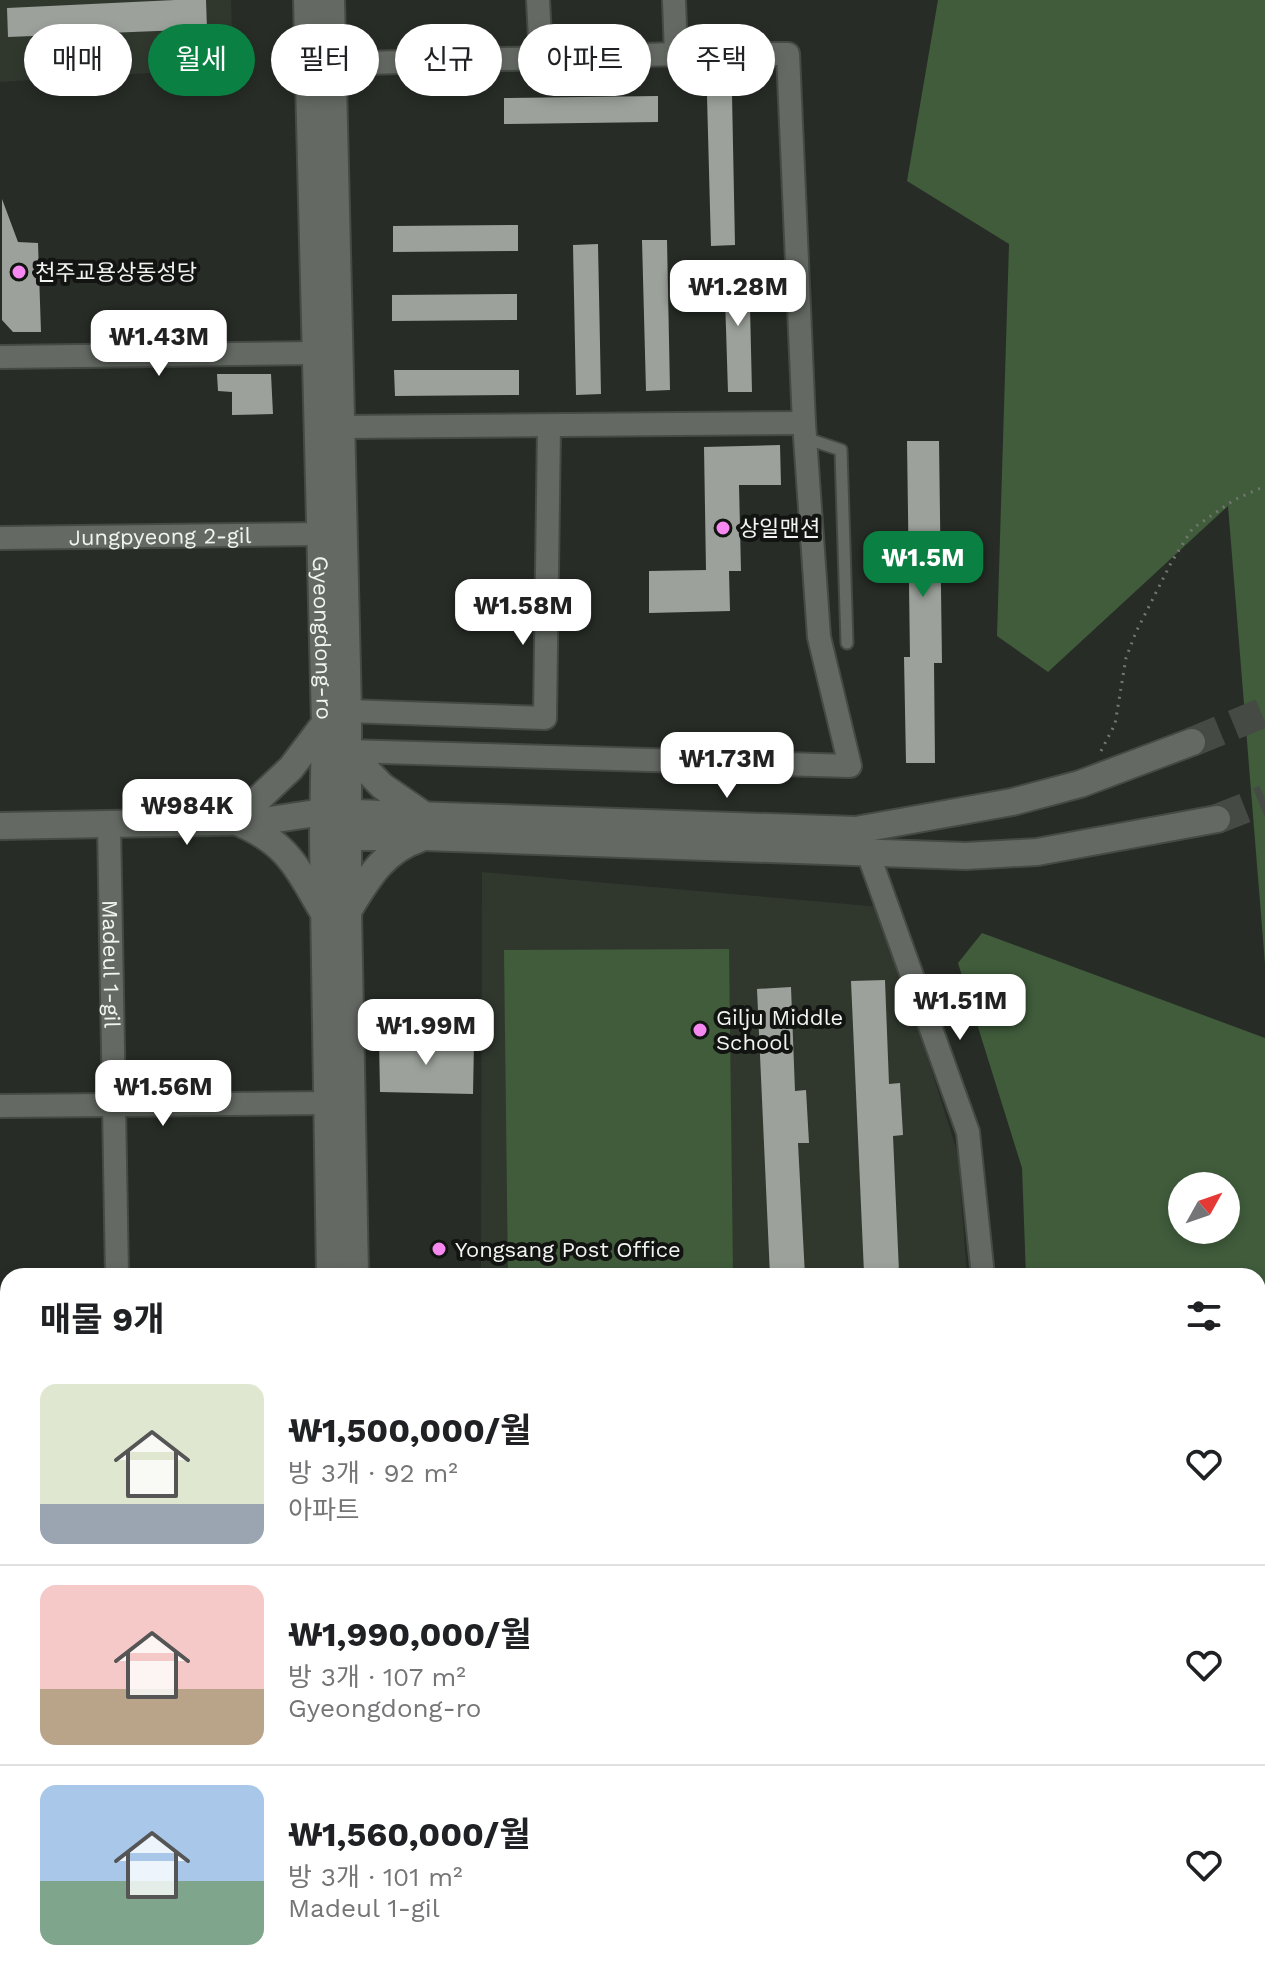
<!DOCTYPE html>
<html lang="ko">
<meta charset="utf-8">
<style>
body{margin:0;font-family:"Work Sans","Noto Sans KR",sans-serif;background:#f2f2f2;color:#202124;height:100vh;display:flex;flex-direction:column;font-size:30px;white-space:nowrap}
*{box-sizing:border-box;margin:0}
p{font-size:26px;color:#757577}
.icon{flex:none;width:44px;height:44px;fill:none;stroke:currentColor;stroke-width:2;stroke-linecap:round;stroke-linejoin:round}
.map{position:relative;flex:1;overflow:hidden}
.side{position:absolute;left:0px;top:1268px;width:1266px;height:714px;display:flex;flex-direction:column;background:#fff;border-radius:24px 24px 0 0;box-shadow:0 4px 12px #0003}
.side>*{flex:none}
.guide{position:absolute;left:24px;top:24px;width:800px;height:72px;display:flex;gap:16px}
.needle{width:52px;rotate:50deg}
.buttons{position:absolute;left:1168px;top:1172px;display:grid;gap:16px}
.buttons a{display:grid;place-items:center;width:72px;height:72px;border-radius:50%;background:#fff;box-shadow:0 4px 12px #0003;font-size:40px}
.price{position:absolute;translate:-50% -68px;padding:0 18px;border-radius:16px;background:#fff;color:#222;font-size:26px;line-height:52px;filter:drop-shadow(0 2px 4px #0008)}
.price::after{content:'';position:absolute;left:50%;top:48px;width:24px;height:18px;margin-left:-12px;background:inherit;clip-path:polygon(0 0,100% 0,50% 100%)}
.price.on{background:#0b8043;color:#fff}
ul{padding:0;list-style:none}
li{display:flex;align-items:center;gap:24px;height:200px;padding:0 40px}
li+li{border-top:2px solid #e0e0e0}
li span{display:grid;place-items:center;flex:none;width:224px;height:160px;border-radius:16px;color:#555}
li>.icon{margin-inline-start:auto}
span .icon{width:96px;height:96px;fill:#fffc;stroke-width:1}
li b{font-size:34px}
h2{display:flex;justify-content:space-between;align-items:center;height:96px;padding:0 40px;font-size:34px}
.pill{padding:0 28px;border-radius:36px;background:#fff;box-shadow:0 4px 12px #0003;font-size:28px;line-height:72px}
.pill.on{background:#0b8043;color:#fff}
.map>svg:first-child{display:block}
</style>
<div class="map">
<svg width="1265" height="1981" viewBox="0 0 1265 1981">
<rect width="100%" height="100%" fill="#272c26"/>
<g fill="#30382e">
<polygon points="0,0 231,0 233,68 0,82"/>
<polygon points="482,872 880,907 958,1154 967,1276 481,1276"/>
</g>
<g fill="#405c3b" fill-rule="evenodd">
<polygon points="938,0 1265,0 1265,964 1228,506 1048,672 997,636 1009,244 907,181"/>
<path d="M 982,933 L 1265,1038 L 1265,1318 L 1258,1321 L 1258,1276 L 1026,1276 L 1022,1168 L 958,963 ZM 1226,1186 L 1226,1230 L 1182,1230 L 1182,1186 Z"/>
<polygon points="729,949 733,1276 508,1276 504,950"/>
</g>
<g fill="#9ca29b">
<polygon points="175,0 206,0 207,29 8,37 7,8"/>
<polygon points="732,95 735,245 711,246 707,96"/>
<polygon points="658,96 658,122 504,124 504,98"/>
<polygon points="2,199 18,242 38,243 41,332 13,332 2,320"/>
<polygon points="518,225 518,251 393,252 393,226"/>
<polygon points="642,240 667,240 670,390 646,391"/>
<polygon points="598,244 601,394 576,395 573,245"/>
<polygon points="749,265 752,392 728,392 724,266"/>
<polygon points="517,294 517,320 392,321 392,295"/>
<polygon points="394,370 519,370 519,395 395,396"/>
<polygon points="217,374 271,374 273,414 232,415 232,392 218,391"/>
<polygon points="907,441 939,441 942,663 934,663 935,763 906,763 904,657 910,657"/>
<polygon points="780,445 781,485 739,485 741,571 729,571 730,611 649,613 649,571 706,570 704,447"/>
<polygon points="885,980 889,1084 900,1083 903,1135 893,1136 899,1272 864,1273 851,981"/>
<polygon points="791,987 795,1091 806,1090 809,1143 798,1143 805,1276 770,1276 757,989"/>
<polygon points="379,1039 474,1042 473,1094 380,1092"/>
</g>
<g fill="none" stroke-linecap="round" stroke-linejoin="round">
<g stroke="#454a44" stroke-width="30" stroke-dasharray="30 15" stroke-linecap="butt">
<polyline points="1192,742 1265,712"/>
<polyline points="1217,819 1265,800"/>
</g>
<defs>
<g id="service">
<polyline points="805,438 841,450 847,643"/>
<polyline points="1258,1813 1265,1816"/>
<polyline points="508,1974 508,1981"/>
<polyline points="1001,1981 1002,1974"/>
</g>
<g id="minor">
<polyline points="538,0 541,57"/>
<polyline points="333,64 676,54"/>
<polyline points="0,357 317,353"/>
<polyline points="341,427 804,423"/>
<path id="s1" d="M 0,538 L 320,534"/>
<polyline points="348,711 545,718 549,426"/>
<polyline points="348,751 850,766 819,637 804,423 788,54 676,54 674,0"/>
<path id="s2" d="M 109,824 L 117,1276"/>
<polyline points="862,841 868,853 968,1132 983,1276"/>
<polyline points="0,1106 326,1103"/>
<polyline points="0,1392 8,1392"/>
<polyline points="0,1685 8,1685"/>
<polyline points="909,1981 910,1974"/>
</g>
<g id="tertiary">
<path id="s3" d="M 307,0 L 325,723 L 323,837 L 330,1276"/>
<polyline points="331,0 348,711 348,911 355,1276"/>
<polyline points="348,751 382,786 424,815"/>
<polyline points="0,826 263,821 323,812 856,830 1012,802 1080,784 1192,742"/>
<polyline points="332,837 426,837 966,856 1037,852 1217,819"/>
<path d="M 322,910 C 295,864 286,842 235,821 L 291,768 L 325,723"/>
<path d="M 348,911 C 367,880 383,851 419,839"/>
<polyline points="345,1974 345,1981"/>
<polyline points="372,1974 372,1981"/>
</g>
</defs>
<use href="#service" stroke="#464a45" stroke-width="15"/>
<use href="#minor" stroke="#464a45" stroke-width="26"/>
<use href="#tertiary" stroke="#464a45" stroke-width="30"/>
<polyline stroke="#727771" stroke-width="3" stroke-dasharray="2 6" stroke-linecap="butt" points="1101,751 1115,724 1126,658 1136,632 1171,563 1192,529 1234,500 1265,486"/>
<use href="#service" stroke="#646a63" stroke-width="11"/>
<use href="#minor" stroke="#646a63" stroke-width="22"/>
<use href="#tertiary" stroke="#646a63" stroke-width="26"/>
</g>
<g fill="#f589ef" stroke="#121411" stroke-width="3">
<circle cx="19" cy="272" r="8"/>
<circle cx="723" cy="528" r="8"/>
<circle cx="700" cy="1030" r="8"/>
<circle cx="439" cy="1249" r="8"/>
</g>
<g text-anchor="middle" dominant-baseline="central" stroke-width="8" stroke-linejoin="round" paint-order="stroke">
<g font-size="22" fill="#f1f4f0" stroke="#121411" text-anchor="start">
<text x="35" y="272">천주교용상동성당</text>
<text x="739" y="528">상일맨션</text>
<text x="716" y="1017">Gilju Middle<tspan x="716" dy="25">School</tspan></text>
<text x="455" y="1249">Yongsang Post Office</text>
</g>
<g font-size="22" fill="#f1f4f0" stroke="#121411">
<text stroke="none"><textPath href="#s1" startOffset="160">Jungpyeong 2-gil</textPath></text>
<text stroke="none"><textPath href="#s3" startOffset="638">Gyeongdong-ro</textPath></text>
<text stroke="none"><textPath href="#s2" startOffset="140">Madeul 1-gil</textPath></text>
</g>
</g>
</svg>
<div class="buttons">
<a><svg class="needle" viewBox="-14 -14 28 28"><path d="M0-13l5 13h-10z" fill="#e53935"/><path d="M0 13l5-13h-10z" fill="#757577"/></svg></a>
</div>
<b class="price" style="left:738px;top:328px">₩1.28M</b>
<b class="price" style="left:159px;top:378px">₩1.43M</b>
<b class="price on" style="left:923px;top:599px">₩1.5M</b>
<b class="price" style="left:523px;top:647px">₩1.58M</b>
<b class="price" style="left:727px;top:800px">₩1.73M</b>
<b class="price" style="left:187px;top:847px">₩984K</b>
<b class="price" style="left:960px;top:1042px">₩1.51M</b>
<b class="price" style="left:426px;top:1067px">₩1.99M</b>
<b class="price" style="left:163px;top:1128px">₩1.56M</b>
<div class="guide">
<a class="pill">매매</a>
<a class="pill on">월세</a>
<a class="pill">필터</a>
<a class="pill">신규</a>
<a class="pill">아파트</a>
<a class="pill">주택</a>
</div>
<section class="side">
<h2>매물 9개<svg class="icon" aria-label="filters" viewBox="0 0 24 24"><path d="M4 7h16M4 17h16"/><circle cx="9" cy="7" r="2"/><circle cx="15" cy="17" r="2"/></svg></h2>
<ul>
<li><span style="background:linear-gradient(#dfe7d0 75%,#9aa5b1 0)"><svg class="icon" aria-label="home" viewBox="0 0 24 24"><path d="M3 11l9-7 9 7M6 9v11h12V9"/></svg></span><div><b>₩1,500,000/월</b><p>방 3개 · 92 m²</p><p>아파트</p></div><svg class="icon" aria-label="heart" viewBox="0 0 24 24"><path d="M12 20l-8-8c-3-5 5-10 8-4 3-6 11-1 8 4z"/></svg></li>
<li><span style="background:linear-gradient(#f6c9c9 65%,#b9a48a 0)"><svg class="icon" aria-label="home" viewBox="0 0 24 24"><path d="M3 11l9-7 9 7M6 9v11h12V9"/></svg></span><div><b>₩1,990,000/월</b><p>방 3개 · 107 m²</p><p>Gyeongdong-ro</p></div><svg class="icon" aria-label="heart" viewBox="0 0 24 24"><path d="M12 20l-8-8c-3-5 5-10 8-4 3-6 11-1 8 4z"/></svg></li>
<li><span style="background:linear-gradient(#a9c7e8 60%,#7fa58c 0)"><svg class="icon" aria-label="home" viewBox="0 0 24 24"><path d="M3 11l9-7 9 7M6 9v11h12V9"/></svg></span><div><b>₩1,560,000/월</b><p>방 3개 · 101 m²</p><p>Madeul 1-gil</p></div><svg class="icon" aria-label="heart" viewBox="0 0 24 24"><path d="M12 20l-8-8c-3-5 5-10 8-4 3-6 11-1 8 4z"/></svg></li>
</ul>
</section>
</div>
